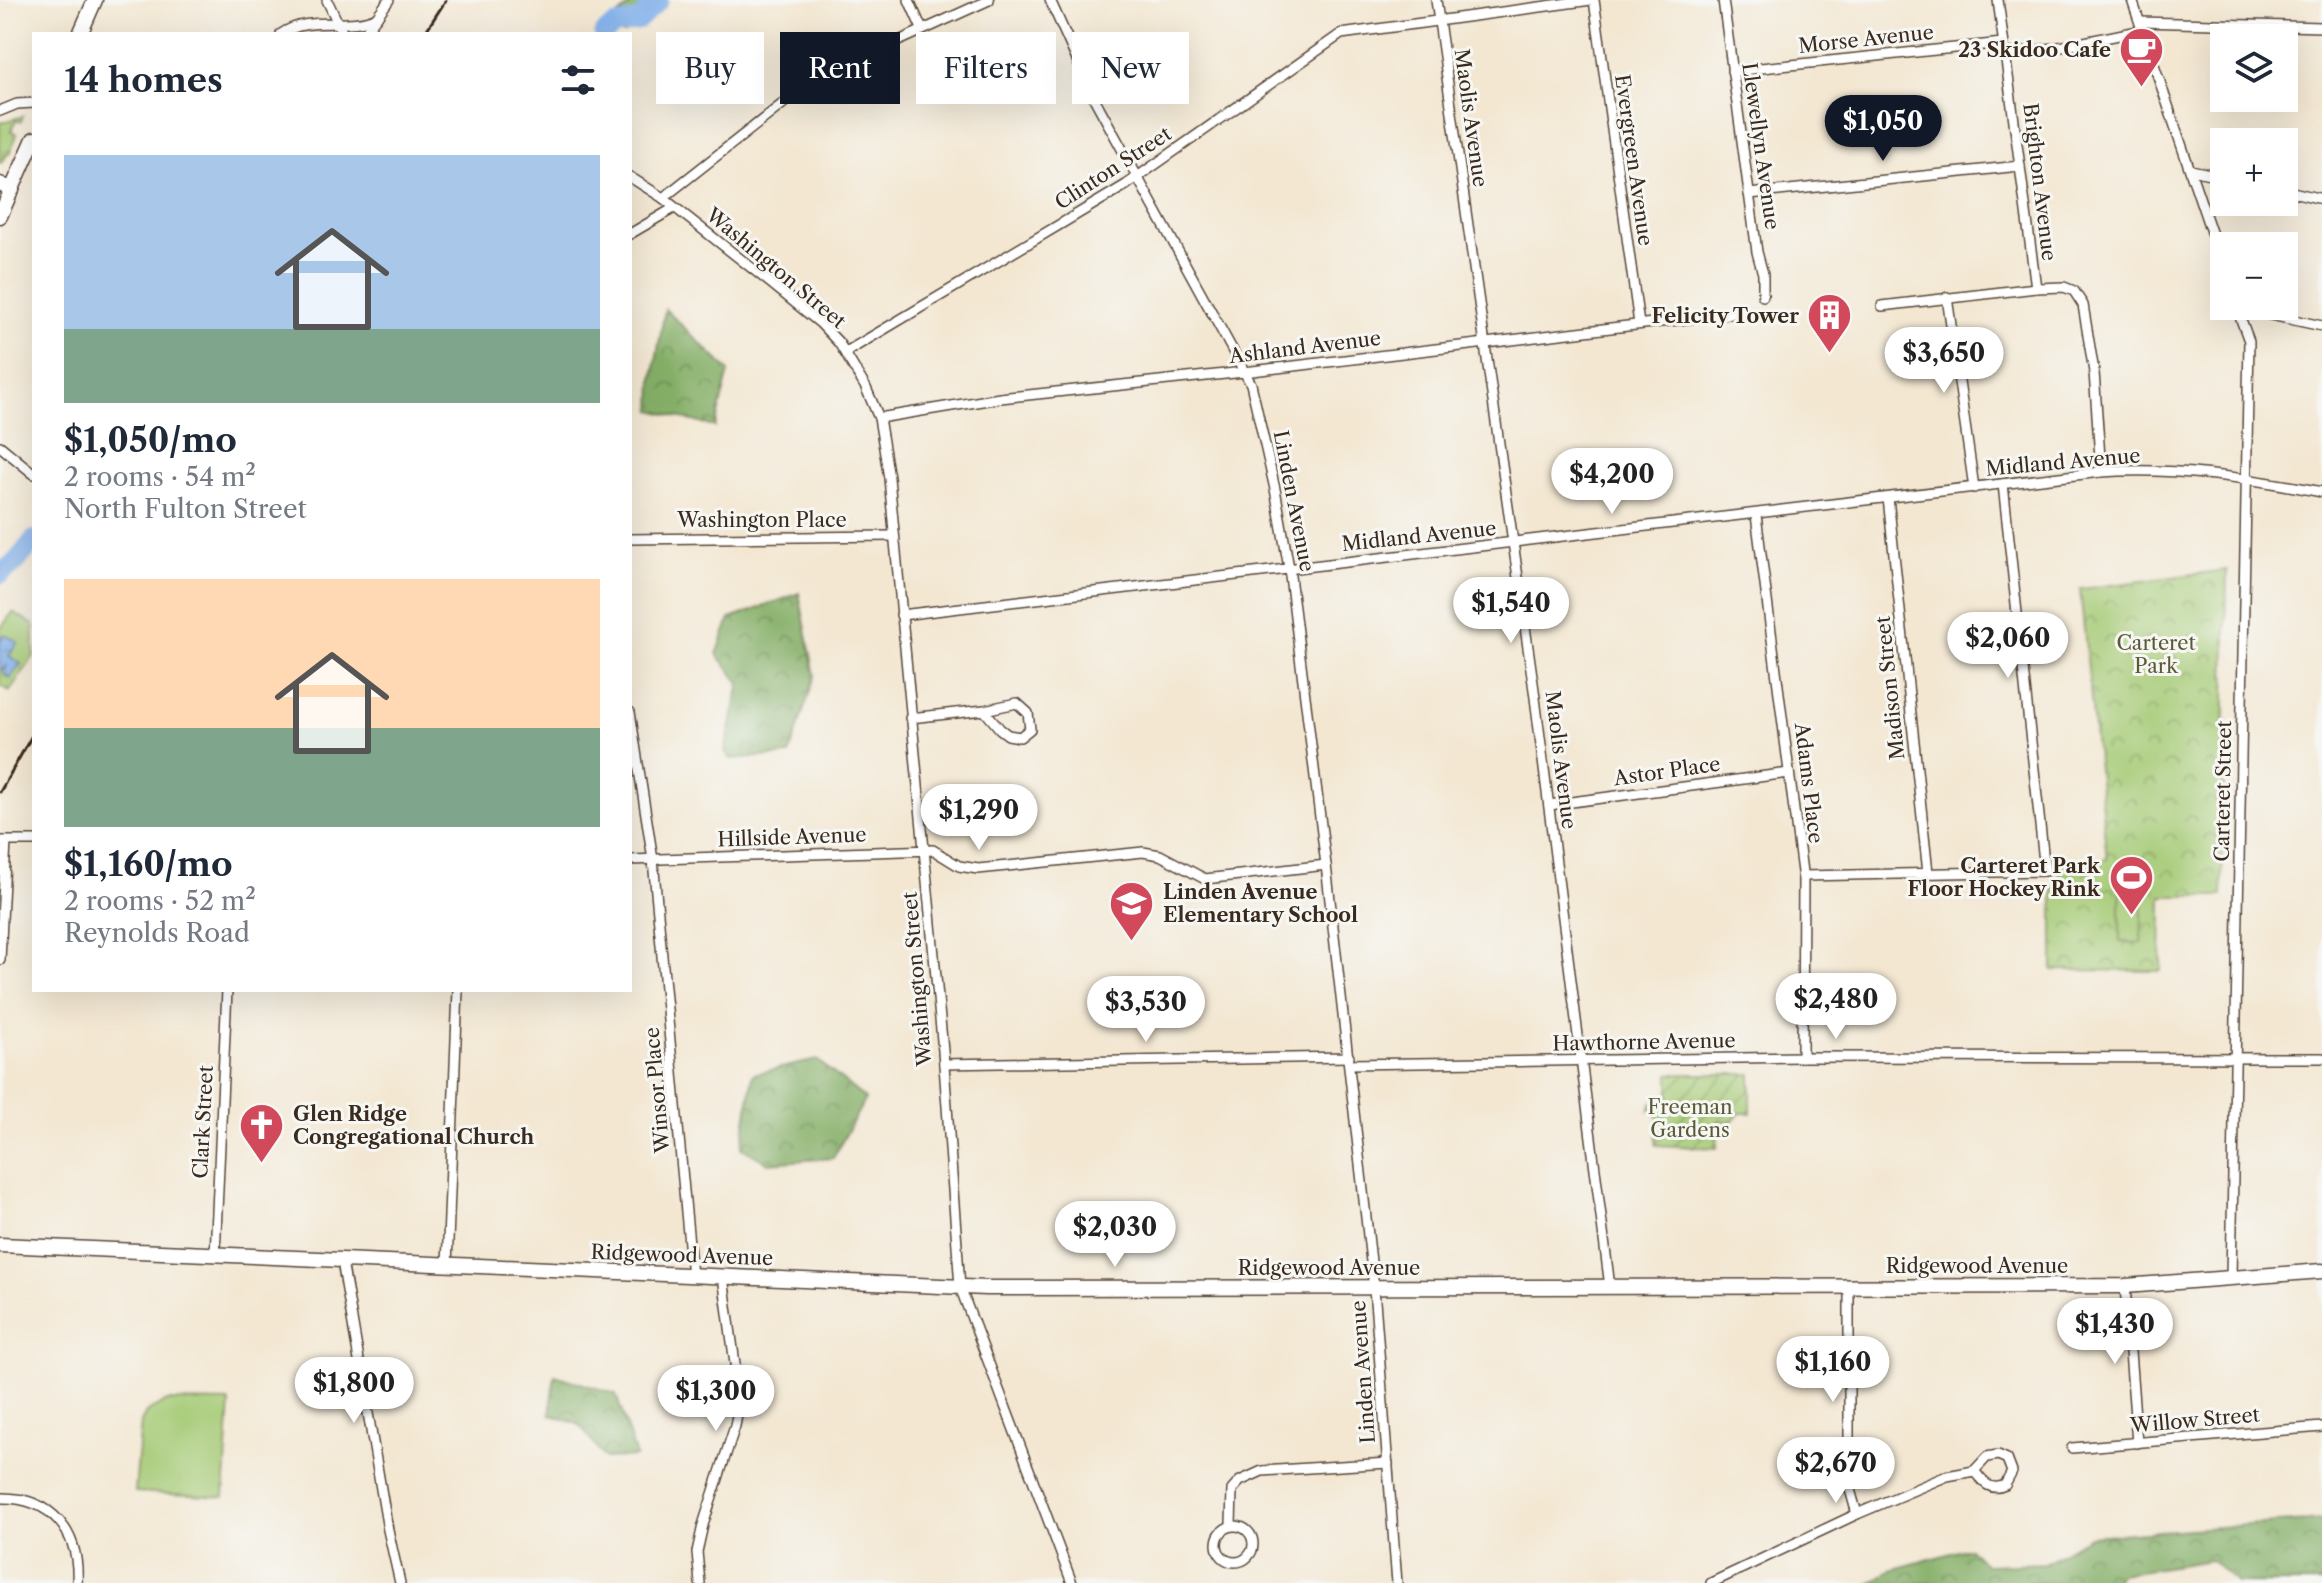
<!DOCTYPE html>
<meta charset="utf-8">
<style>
body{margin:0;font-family:"Libre Caslon Text",serif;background:#f6f6f7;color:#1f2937;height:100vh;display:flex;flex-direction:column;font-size:30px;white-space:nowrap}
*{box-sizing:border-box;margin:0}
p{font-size:26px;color:#747a83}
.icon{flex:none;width:44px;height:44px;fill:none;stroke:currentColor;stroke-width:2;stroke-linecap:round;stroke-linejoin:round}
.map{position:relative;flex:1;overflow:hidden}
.details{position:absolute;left:32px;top:32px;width:600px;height:960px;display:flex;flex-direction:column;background:#fff;border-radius:0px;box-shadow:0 8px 32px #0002}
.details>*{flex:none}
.hud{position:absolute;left:656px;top:32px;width:760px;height:72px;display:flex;gap:16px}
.buttons{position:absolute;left:2210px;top:24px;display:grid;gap:16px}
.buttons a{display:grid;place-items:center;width:88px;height:88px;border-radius:0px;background:#fff;box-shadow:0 8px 32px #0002;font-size:40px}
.price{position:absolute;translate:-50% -68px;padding:0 18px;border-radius:28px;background:#fff;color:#222;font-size:26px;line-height:52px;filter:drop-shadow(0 2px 4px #0008)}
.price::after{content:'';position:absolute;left:50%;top:48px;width:24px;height:18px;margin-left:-12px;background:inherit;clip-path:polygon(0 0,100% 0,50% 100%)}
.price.current{background:#111827;color:#fff}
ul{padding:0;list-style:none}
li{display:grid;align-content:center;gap:16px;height:424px;padding:0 32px}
li span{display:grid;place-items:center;height:248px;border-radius:0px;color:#555}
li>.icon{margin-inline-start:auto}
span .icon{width:144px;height:144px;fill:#fffc;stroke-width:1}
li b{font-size:34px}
h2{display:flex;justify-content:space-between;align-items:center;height:96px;padding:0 32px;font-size:34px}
.chip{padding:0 28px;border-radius:0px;background:#fff;box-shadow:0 8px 32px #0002;font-size:28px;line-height:72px}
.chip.current{background:#111827;color:#fff}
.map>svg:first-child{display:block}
</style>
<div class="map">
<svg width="2322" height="1583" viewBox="0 0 2322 1583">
<defs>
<pattern id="forest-crowns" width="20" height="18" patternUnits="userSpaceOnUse" patternTransform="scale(2)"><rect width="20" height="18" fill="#84ae66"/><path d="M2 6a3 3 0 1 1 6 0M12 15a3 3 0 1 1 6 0" fill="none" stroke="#6d8e53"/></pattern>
<pattern id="park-crowns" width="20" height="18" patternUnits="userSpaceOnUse" patternTransform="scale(2)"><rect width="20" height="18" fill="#a5ca75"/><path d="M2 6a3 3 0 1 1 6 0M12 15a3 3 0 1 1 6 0" fill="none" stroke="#88a45f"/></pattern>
<pattern id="garden-furrows" width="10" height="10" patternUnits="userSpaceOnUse" patternTransform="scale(2)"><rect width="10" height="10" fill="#a5ca75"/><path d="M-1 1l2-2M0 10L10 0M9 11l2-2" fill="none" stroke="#88a45f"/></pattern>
<pattern id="water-ripples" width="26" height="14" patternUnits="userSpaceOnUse" patternTransform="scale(2)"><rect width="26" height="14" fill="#7faee9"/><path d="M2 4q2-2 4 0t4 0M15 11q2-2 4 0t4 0" fill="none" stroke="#698ebc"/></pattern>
</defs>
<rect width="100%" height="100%" fill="#f6f6f2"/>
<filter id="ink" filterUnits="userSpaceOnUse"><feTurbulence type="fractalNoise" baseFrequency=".0125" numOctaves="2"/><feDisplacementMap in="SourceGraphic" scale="16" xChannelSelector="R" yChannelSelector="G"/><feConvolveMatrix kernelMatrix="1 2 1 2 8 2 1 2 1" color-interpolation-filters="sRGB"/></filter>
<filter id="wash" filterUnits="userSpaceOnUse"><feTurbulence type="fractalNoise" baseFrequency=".006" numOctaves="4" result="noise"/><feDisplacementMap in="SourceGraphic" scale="32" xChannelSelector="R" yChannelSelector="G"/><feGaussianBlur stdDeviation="1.8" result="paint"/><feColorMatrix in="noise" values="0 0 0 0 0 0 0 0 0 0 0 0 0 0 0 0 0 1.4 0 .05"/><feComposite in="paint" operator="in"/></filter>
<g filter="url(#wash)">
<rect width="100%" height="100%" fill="#f3e7d2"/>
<g fill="url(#forest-crowns)" stroke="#606c42" stroke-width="2">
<polygon points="637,0 665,0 625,34 596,34"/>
<polygon points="665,309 729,371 715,427 652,410 653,378"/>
<polygon points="799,593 815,676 789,755 731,759 725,752 740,683 717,654 730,619"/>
<polygon points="817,1060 865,1099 833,1158 768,1163 742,1148 753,1074"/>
<polygon points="555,1375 616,1394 636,1457 605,1459 580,1425 550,1414"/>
<polygon points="2322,1520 2322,1583 2237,1583 2211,1560 2120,1574 2114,1583 1871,1583 1891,1570 1969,1548 1985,1565 2045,1563 2090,1536"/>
</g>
<g fill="url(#park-crowns)" stroke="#707a4a" stroke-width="2">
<polygon points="23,116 21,122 16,120 11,131 16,133 11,151 0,163 0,123"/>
<polygon points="2227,570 2222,896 2162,896 2161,971 2053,970 2053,884 2060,883 2058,863 2107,859 2080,589"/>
</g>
<polygon fill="url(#garden-furrows)" stroke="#707a4a" stroke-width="2" points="1669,1074 1751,1074 1751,1113 1740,1113 1732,1122 1718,1122 1717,1148 1656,1145 1658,1115 1649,1110 1653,1102 1661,1103 1669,1099"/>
<g fill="#a5ca75" stroke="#707a4a" stroke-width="2">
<polygon points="13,612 34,625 34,656 10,691 0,685 0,629"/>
<polygon points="2120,889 2143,890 2141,943 2120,942"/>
<polygon points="167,1401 230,1402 224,1497 135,1492 141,1422 146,1413"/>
</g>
<polygon fill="url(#water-ripples)" stroke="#5d6c84" stroke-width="2" points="4,634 18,642 9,656 21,664 10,678 4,674 6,666 0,671 0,641"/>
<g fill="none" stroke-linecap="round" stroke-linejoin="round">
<g stroke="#7faee9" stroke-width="20">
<polyline points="604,34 614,26 638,21 659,0"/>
<polyline points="0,574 17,561 34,540"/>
</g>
</g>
</g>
<g filter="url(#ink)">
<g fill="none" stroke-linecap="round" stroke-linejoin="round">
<defs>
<g id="street">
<polyline points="327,0 343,34"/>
<polyline points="909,0 922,29"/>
<polyline points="1050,0 1094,98 1251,384 1275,489 1289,568 1326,865 1374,1288 1397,1583"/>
<polyline points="1436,0 1534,690 1610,1287"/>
<polyline points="1594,0 1639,324"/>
<polyline points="1723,0 1757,252 1763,274 1763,296"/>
<polyline points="1998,0 2036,288"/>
<polyline points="2132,0 2224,270"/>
<polyline points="2140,22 2322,27"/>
<path d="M 281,34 C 311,14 346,31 377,17"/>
<polyline points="364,34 389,0"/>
<polyline points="2005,54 2055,48 2143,30"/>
<polyline points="1732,71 2003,43"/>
<polyline points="0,111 17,104 34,103"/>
<polyline points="2191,170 2224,177"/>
<polyline points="630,177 663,198 772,284 820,323 839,343 866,388 879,418 889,478 943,1051 960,1287 1072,1583"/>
<polyline points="2284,190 2322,199"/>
<polyline points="1749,194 2020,166"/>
<polyline points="663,198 813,80 989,0"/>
<polyline points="630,234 674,208"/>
<polyline points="1947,297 1974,488"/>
<polyline points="1882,306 2036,288 2064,287 2074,291 2083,305 2094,372 2101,472"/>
<polyline points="2237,308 2322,326"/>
<polyline points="846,352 1126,185 1341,34 1591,0"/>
<polyline points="879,418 1000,398 1244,372 1736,313"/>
<polyline points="0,446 34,474"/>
<polyline points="1888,498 1928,873"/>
<polyline points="1756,515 1803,880 1802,1057"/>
<polyline points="630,539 893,536"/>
<path d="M 901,615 L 2101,472 C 2175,467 2249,478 2322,492"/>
<polyline points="630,712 653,860 692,1276"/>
<polyline points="910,718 984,710 1000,729 1008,735 1020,737 1030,729 1028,713 1017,703 984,710"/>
<polyline points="1549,805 1789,773"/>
<polyline points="1,841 34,841"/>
<polyline points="630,860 933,850 959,866 978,869 1143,852 1160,855 1205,879 1326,865"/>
<polyline points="1803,876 2045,871 2003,484"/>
<polyline points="0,960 6,841"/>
<polyline points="944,1064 1349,1057"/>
<polyline points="1350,1064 1802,1057 2322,1058"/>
<polyline points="215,1255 227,990"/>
<polyline points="342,1261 388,1530 400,1583"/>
<polyline points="447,1266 458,990"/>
<polyline points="2231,1278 2249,341 2236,306"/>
<polyline points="1849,1285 1849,1486 1857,1514"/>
<polyline points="2125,1286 2137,1443"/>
<polyline points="2072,1448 2322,1427"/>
<path d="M 1998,1455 L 2007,1459 L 2012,1472 L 2005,1485 C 1990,1492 1983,1482 1974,1471 L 1987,1457 Z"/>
<path d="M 0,1498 C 52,1497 80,1532 77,1583"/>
<polyline points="1231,1525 1232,1490 1240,1481 1262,1471 1388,1463"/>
<circle cx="1235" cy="1544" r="18"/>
<polyline points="700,1583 697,1552 703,1525 735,1426 740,1400 723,1277"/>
<polyline points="1711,1583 1857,1514 1947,1476 1974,1471"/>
</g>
<g id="secondary">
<polyline points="0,184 12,190"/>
<polyline points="0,1245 986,1288 2125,1286 2322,1271"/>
</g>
<g id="primary">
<polyline points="80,34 95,0"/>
<polyline points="0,216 34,139"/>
</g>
</defs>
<use href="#street" stroke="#574639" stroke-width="12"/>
<use href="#secondary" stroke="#574639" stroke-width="17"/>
<use href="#primary" stroke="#574639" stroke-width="17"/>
<use href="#street" stroke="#fff" stroke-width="9"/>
<use href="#secondary" stroke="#fff" stroke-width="14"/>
<use href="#primary" stroke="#fff" stroke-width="14"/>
<g stroke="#3b2a1e" stroke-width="3">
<polyline points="424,34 446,0"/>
<polyline points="0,792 34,732"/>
</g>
</g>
</g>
<defs>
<symbol id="cafe-pin" viewBox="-11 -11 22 30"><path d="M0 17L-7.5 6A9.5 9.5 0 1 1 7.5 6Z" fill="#d1495b" stroke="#f6f6f2"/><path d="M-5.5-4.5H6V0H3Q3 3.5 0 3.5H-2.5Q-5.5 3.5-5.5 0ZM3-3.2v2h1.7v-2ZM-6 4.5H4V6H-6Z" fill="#fff"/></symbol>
<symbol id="building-pin" viewBox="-11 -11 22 30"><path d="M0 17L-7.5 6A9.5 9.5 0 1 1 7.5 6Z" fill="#d1495b" stroke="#f6f6f2"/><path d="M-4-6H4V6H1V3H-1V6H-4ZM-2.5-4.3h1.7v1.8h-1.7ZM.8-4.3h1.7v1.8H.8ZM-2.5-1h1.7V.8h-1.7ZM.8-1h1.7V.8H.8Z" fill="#fff"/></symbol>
<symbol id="stadium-pin" viewBox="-11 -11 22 30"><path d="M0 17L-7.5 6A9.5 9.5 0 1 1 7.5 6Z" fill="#d1495b" stroke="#f6f6f2"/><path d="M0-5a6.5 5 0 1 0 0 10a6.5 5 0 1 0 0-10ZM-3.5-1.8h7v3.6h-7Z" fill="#fff"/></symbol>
<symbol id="school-pin" viewBox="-11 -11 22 30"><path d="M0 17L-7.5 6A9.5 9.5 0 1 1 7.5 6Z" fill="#d1495b" stroke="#f6f6f2"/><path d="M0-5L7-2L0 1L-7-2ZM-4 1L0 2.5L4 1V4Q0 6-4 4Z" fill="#fff"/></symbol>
<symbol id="church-pin" viewBox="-11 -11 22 30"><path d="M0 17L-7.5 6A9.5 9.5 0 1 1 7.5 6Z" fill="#d1495b" stroke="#f6f6f2"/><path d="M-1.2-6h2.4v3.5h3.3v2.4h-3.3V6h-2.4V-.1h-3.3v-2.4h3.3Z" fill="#fff"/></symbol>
</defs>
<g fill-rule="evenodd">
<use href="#cafe-pin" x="2116" y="24" width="51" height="69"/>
<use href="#building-pin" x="1804" y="290" width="51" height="69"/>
<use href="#stadium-pin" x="2106" y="852" width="51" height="69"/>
<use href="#school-pin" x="1106" y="878" width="51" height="69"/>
<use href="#church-pin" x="236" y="1100" width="51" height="69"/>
</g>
<g text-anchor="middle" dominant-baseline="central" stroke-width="6" stroke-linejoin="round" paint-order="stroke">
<g font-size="20" fill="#3b2a1e" stroke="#f6f6f2">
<text transform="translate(1866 39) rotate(-6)">Morse Avenue</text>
<text transform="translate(1471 118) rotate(82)">Maolis Avenue</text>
<text transform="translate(1761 146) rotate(82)">Llewellyn Avenue</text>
<text transform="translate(1634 160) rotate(82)">Evergreen Avenue</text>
<text transform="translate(1113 168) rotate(-33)">Clinton Street</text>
<text transform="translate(2040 182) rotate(83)">Brighton Avenue</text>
<text transform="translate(776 268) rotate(40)">Washington Street</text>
<text transform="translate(1305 347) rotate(-7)">Ashland Avenue</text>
<text transform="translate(2063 462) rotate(-5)">Midland Avenue</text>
<text transform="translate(1294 501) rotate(79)">Linden Avenue</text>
<text x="762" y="520">Washington Place</text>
<text transform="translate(1419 536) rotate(-6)">Midland Avenue</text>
<text transform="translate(1890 688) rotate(-96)">Madison Street</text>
<text transform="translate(1561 760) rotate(83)">Maolis Avenue</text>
<text transform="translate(1667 771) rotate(-8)">Astor Place</text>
<text transform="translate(1809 783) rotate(83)">Adams Place</text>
<text transform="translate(2223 791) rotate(-89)">Carteret Street</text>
<text transform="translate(792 837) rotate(-2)">Hillside Avenue</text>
<text transform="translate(917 979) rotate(-95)">Washington Street</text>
<text transform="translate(1644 1042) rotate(-1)">Hawthorne Avenue</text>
<text transform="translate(657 1090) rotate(-95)">Winsor Place</text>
<text transform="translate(203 1122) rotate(-87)">Clark Street</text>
<text transform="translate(682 1255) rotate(2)">Ridgewood Avenue</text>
<text x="1977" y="1266">Ridgewood Avenue</text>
<text x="1329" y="1268">Ridgewood Avenue</text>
<text transform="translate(1363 1372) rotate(-94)">Linden Avenue</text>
<text transform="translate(2195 1420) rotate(-5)">Willow Street</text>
</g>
<g font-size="20" font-weight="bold" fill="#3b2a1e" stroke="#f6f6f2" text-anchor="end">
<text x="2111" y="50">23 Skidoo Cafe</text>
<text x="1799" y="316">Felicity Tower</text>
<text x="2100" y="866">Carteret Park<tspan x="2100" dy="23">Floor Hockey Rink</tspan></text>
<text x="1163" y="892" text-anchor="start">Linden Avenue<tspan x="1163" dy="23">Elementary School</tspan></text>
<text x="293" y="1114" text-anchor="start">Glen Ridge<tspan x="293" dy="23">Congregational Church</tspan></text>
</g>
<g font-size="20" fill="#5b5a38" stroke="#f6f6f2">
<text x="2156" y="643">Carteret<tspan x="2156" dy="23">Park</tspan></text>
<text x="1690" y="1107">Freeman<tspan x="1690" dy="23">Gardens</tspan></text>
</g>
</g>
</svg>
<div class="buttons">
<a><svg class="icon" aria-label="layers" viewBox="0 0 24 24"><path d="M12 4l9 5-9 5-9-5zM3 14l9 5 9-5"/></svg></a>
<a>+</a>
<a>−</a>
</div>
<b class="price current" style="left:1883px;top:163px">$1,050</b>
<b class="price" style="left:1944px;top:395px">$3,650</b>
<b class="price" style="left:1612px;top:516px">$4,200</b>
<b class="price" style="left:1511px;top:645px">$1,540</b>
<b class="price" style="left:2008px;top:680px">$2,060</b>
<b class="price" style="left:979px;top:852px">$1,290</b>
<b class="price" style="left:1836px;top:1041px">$2,480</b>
<b class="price" style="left:1146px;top:1044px">$3,530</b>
<b class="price" style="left:1115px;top:1269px">$2,030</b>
<b class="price" style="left:2115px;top:1366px">$1,430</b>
<b class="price" style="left:1833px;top:1404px">$1,160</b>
<b class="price" style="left:354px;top:1425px">$1,800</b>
<b class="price" style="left:716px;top:1433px">$1,300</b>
<b class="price" style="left:1836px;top:1505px">$2,670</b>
<div class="hud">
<a class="chip">Buy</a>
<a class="chip current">Rent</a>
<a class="chip">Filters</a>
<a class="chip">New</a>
</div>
<section class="details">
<h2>14 homes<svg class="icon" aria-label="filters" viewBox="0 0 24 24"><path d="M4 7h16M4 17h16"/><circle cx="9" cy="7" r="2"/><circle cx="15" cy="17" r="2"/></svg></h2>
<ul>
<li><span style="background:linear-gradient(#a9c7e8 70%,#7fa58c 0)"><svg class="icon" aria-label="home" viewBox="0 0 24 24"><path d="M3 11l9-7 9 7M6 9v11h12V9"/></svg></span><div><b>$1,050/mo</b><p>2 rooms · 54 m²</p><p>North Fulton Street</p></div></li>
<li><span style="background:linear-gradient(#ffd9b3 60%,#7fa58c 0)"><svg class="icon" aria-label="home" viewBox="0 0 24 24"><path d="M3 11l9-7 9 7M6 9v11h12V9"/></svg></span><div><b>$1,160/mo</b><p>2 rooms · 52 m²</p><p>Reynolds Road</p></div></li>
</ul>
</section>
</div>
